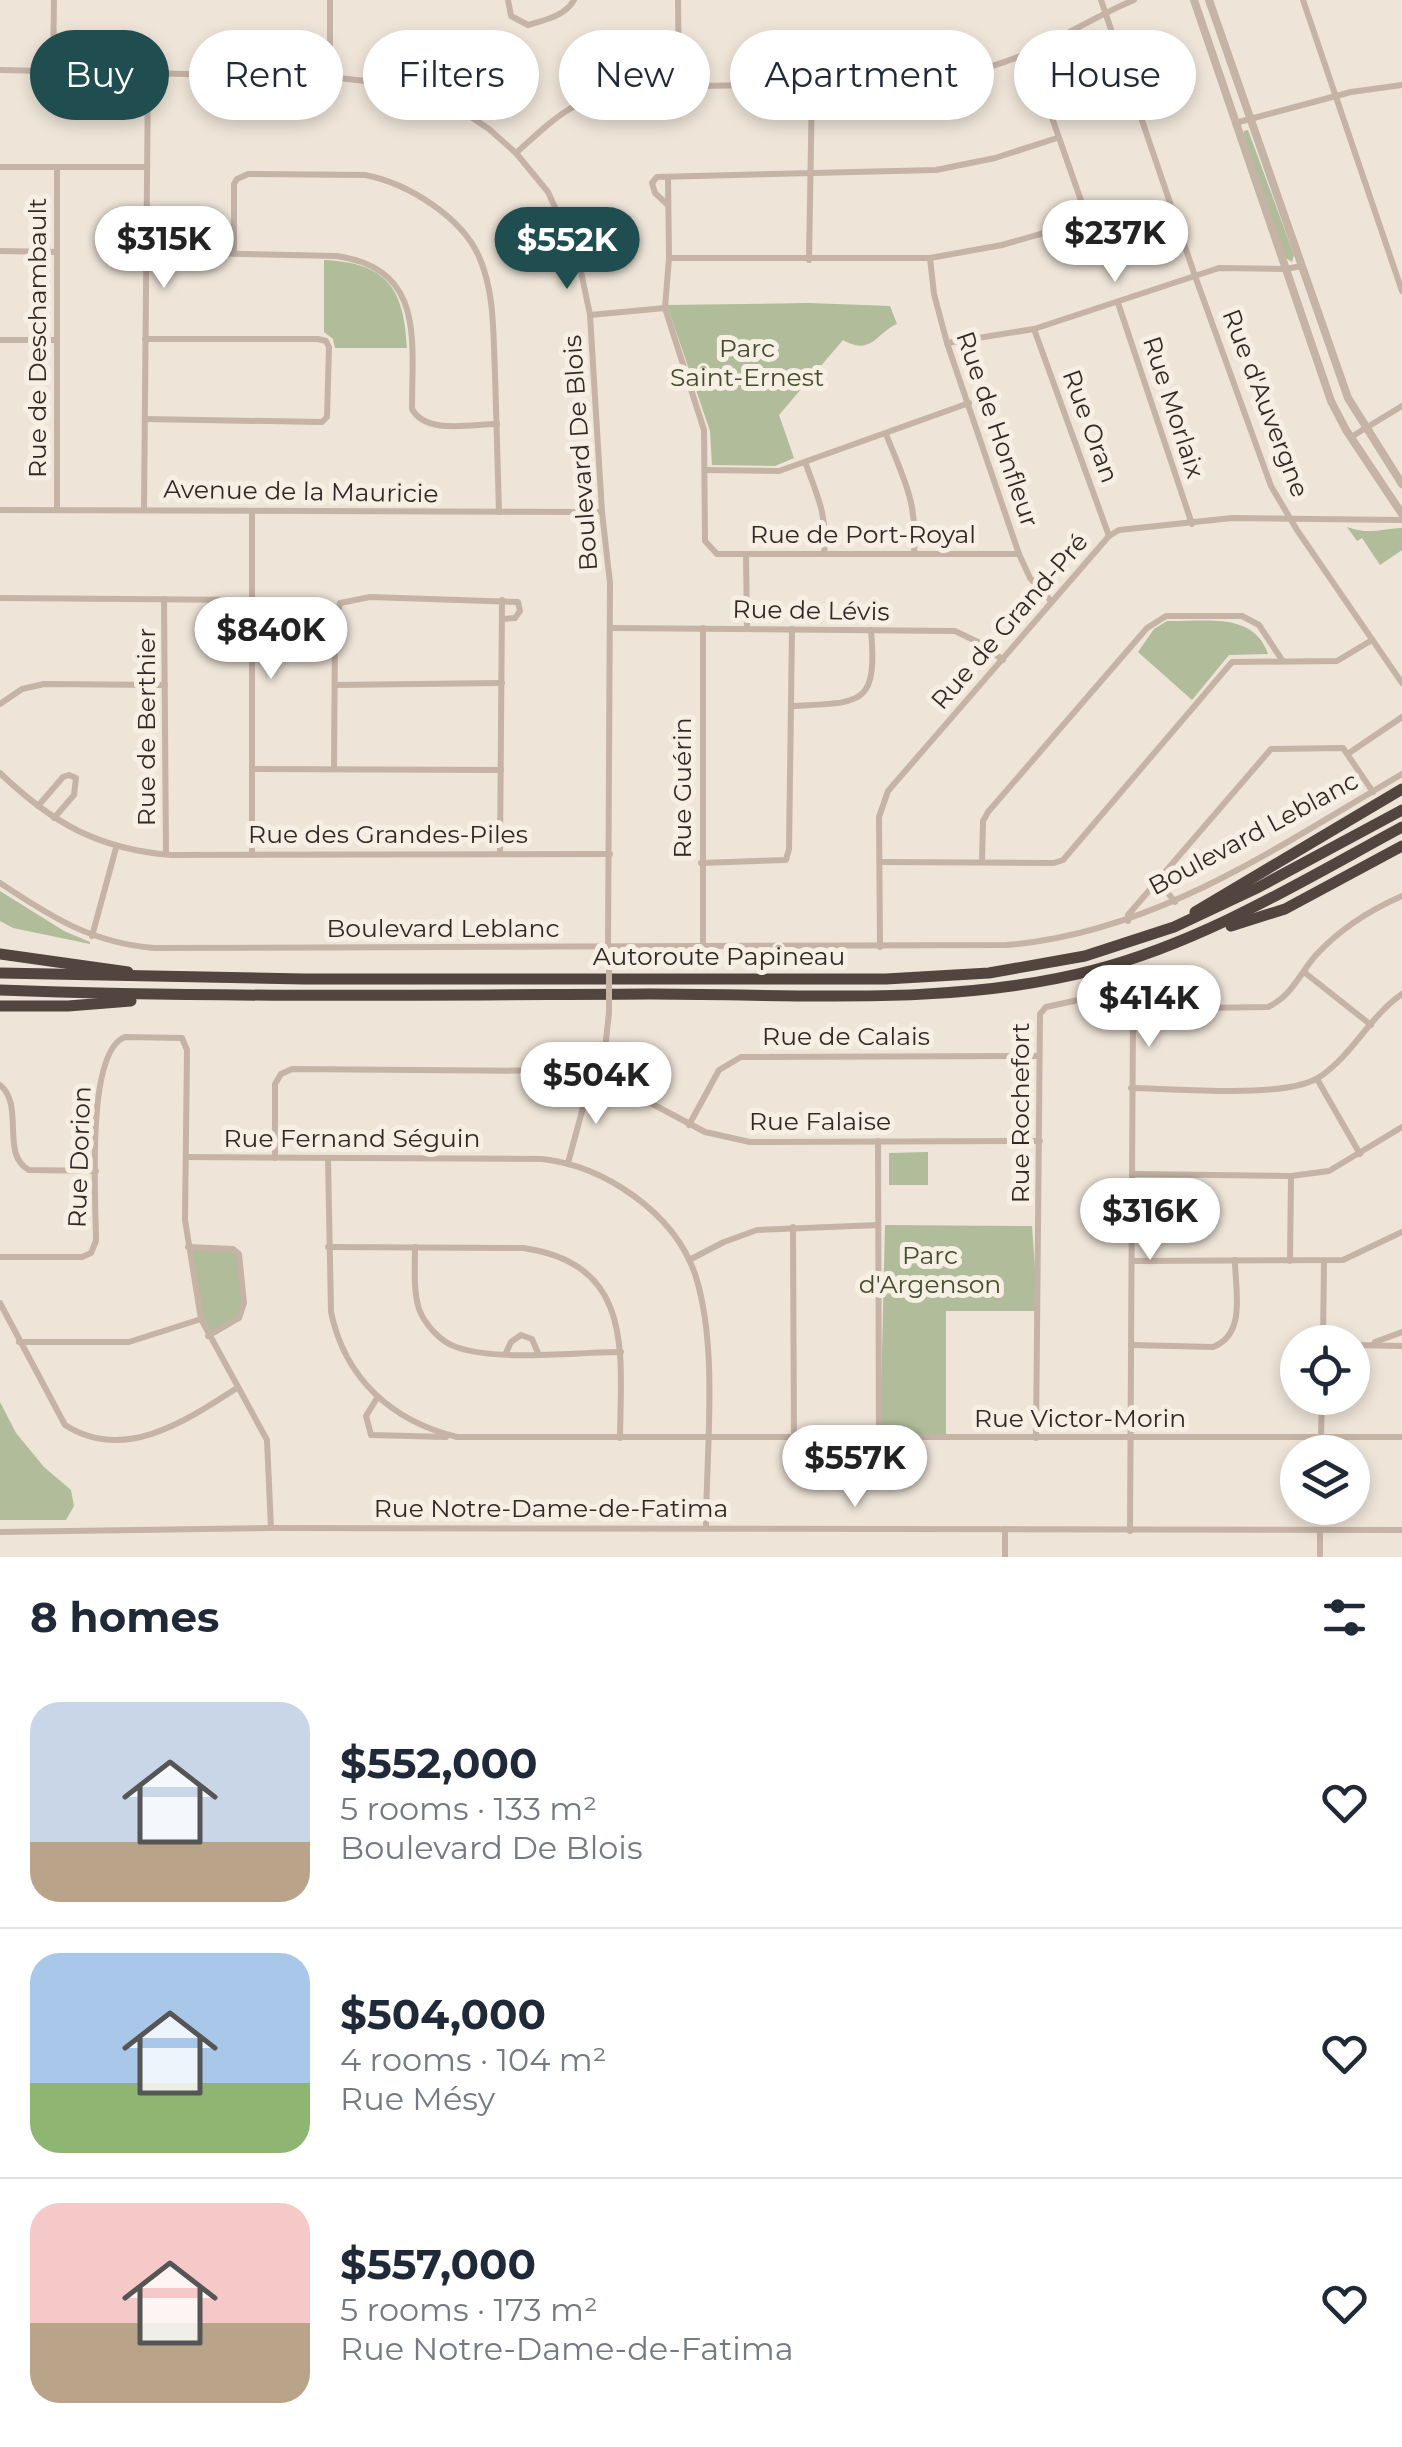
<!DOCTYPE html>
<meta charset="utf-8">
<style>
body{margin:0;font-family:Montserrat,sans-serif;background:#f6f6f7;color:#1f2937;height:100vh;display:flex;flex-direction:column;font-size:38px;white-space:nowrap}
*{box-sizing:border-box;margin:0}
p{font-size:32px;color:#747a83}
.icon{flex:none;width:55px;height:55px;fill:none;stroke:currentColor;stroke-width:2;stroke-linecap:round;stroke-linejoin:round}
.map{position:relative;height:1557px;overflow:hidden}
.drawer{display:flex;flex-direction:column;background:#fff;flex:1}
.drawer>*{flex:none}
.hud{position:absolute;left:30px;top:30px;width:1342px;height:90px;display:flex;gap:20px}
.controls{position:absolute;left:1280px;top:1325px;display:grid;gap:20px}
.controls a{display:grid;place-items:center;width:90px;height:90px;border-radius:50%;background:#fff;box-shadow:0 5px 15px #0003;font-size:50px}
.price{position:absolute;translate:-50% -85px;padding:0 22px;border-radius:35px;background:#fff;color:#222;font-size:32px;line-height:65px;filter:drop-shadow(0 2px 5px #0008)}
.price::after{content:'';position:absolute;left:50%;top:60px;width:30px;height:22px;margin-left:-15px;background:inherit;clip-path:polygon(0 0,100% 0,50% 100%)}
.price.current{background:#1f4d50;color:#fff}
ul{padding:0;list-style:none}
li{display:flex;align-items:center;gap:30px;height:250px;padding:0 30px}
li+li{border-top:2px solid #e0e1e3}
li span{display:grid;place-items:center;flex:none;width:280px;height:200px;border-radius:30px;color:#555}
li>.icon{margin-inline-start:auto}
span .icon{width:120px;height:120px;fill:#fffc;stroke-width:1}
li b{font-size:42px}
h2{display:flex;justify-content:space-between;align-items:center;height:120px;padding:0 30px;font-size:42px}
.pill{padding:0 35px;border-radius:45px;background:#fff;box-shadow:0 5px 15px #0003;font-size:35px;line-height:90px}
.pill.current{background:#1f4d50;color:#fff}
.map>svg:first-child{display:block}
</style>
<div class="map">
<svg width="1402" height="1557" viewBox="0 0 1402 1557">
<rect width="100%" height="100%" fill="#eee4d8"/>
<g fill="#b1bc9a">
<polygon points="1248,130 1294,255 1292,262 1286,258 1243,136 1244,131"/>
<path d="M 324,260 C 387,263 404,288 407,348 L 335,348 L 333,339 L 324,332 Z"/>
<path d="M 809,303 L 890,306 L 897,324 C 878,331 872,357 843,340 L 779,415 L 794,458 L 775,466 L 712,465 L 710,431 L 667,305 Z"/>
<path d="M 1347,527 C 1370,535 1379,529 1402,528 L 1402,550 L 1380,565 L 1362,538 L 1357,541 Z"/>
<path d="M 1167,621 C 1204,622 1254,611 1268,654 L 1229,655 L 1192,700 L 1138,652 L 1154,629 Z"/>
<polygon points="0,891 64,931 90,942 90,944 13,928 0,921"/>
<polygon points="928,1152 928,1185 889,1185 889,1153"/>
<polygon points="885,1225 1032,1226 1038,1311 946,1311 946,1435 880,1437"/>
<polygon points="188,1247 233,1249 239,1254 244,1303 239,1318 208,1336 202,1321"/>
<polygon points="0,1402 16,1433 44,1467 71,1490 74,1506 66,1520 0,1520"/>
</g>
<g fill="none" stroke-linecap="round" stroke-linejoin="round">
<g stroke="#c5b3a6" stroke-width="6">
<polyline points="330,0 330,77"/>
<path d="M 508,0 L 511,16 L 528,25 C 545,20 565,16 574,0"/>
<polyline points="678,0 679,86"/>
<polyline points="1101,0 1195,276 1271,486 1297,530 1402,683"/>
<polyline points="1303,0 1402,291"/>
<polyline points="0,70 330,77 409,86 447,101 489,129 516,153 548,192 578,257 590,315 602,512 610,583 608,948"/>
<polyline points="53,70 54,0"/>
<polyline points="1235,123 1351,92 1402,85"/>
<path d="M 516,153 C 558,115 572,100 629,87 L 910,83 C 951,78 991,69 1030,52 C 1065,36 1098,15 1134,0"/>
<polyline points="0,167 146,167"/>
<polyline points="668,177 669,258 665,308 704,430 705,541 717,554 1019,554"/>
<polyline points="668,205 655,193 652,183 657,177 936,170 995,158 1057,138"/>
<polyline points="0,251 57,252"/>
<path d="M 146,252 L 336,256 C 425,268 412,339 412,409 C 426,435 472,424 497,424"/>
<path d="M 234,253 L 234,184 L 237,179 L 248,174 L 365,175 C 407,183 463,217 480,259 C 495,295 493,335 495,373 C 496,420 498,466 499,512"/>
<polyline points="669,258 930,258 1002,245 1079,223 1084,209 1029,52"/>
<polyline points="930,258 934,294 947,343 1019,554 1030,578 1052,602"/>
<polyline points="809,260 812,85"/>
<polyline points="1118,303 1192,524"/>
<polyline points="590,315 665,308"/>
<polyline points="1034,329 1109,536"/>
<polyline points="0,340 57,340"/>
<polyline points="947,343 1034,329 1219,268 1285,269 1302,266"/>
<polyline points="145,419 322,422 327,417 329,347 326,341 318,339 145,339"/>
<path d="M 886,434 C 904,480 918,503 914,554"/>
<polyline points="1351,437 1402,406"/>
<path d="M 805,462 C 818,497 828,517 824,554"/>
<polyline points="705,470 779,471 969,403"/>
<polyline points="57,508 57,167"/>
<polyline points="144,509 148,73"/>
<polyline points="0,510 602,512"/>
<polyline points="252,511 252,854"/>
<polyline points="746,554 747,629"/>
<polyline points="0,598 252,600"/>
<polyline points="164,599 166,854"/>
<polyline points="610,628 955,631 982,644 1003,660"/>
<polyline points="335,685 502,683"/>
<polyline points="0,704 22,689 44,684 165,685"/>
<path d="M 792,706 C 860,702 878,708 871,630"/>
<polyline points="1349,753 1402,717"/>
<polyline points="253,769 501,770"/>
<polyline points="334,769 335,624 340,603 370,597 518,602 520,611 515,618 502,619"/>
<path d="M 0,773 C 52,823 98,849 171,855 L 610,854"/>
<polyline points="38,806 63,777 69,775 76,778 74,795 54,818"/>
<polyline points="500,854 502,600"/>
<polyline points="880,862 1054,863 1063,860 1232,662 1337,661 1372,640"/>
<polyline points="982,862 983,821 988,812 1147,628 1166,616 1242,616 1259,625 1282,660"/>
<polyline points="701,863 786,860 789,849 792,629"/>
<polyline points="1158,880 1175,902"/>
<path d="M 0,883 C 51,917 92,943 154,948 L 1007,945 C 1155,933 1277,847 1402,774"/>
<polyline points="1128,921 1128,915 1271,749 1343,748 1373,792"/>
<polyline points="92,936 116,848"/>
<polyline points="703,947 703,628"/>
<polyline points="880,947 879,817 888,791 1109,536 1119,530 1232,518 1402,520"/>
<polyline points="1304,972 1371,1025"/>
<path d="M 1133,1009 L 1268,1007 C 1292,996 1300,973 1316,955 C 1340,929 1370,910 1402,896"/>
<polyline points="1317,1079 1360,1154"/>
<path d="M 0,1085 C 25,1105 0,1155 29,1170 L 96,1171"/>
<path d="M 1131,1088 C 1174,1088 1288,1100 1321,1076 C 1353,1054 1370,1016 1402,994"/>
<polyline points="689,1125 719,1070 741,1057 1039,1056"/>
<polyline points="878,1141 879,1439"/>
<path d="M 186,1157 L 542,1159 C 605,1166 674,1213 695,1274 C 719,1347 706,1452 706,1528"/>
<polyline points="275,1158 275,1084 281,1074 292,1069 559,1071 630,1092 705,1132 750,1142 1040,1141"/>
<path d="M 328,1158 L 331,1312 C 345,1379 392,1421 457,1437 L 1402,1437"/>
<polyline points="568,1163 585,1100 604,1058 609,1013"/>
<polyline points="1133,1174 1291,1176 1329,1171 1402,1127"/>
<polyline points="793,1227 794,1438"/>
<polyline points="188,1247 233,1249 239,1254 244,1303 239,1318 208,1336"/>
<path d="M 328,1247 L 523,1248 C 634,1264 621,1351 620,1438"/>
<path d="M 415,1247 C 415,1267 413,1289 419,1309 C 425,1325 441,1342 456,1347 C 498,1362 575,1352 621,1352"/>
<path d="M 0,1257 L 82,1257 L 91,1253 L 96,1241 C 96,1202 85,1052 125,1037 L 182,1038 L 187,1050 L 185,1220 L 201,1319 L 267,1440 L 271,1528"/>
<polyline points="689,1260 724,1242 757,1230 878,1225"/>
<polyline points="1132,1261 1343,1260 1402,1232"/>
<polyline points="1290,1261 1291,1176"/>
<path d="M 0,1303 L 65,1425 C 124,1463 186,1421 237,1388"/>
<polyline points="19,1342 129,1342 201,1319"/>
<polyline points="1323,1342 1324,1262"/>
<polyline points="1375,1342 1402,1332"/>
<path d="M 1131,1345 L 1213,1347 C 1247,1334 1235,1290 1235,1260"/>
<polyline points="1352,1345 1402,1346"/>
<polyline points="506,1353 511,1342 521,1335 532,1339 538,1353"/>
<polyline points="377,1398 366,1416 371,1435 446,1437"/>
<polyline points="1321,1437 1322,1398"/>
<polyline points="1036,1438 1040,1014 1046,1007 1097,996 1127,997 1133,1009"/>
<polyline points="1320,1530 1320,1557"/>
<polyline points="1130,1531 1133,1009"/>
<polyline points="0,1532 271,1528 1402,1530"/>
<polyline points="1005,1557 1005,1529"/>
</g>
<g stroke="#c5b3a6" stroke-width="8">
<polyline points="1194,0 1331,401 1346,430 1402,514"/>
<polyline points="1209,0 1348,398 1402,484"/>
</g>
<g stroke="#52443e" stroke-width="11">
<polyline points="1195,912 1402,789"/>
<polyline points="1231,926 1285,909 1402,846"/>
<polyline points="0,954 128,972"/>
<polyline points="0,973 304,979 886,979 989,973 1085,956 1174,927 1259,887 1402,810"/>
<path d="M 0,990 C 217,998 433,995 650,994 C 797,994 951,1007 1094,970 C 1205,941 1302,881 1402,827"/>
<polyline points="0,1006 68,1006 131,1001"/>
</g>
<polyline stroke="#c5b3a6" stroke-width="6" points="609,954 609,1013"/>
</g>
<g text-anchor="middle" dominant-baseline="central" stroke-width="10" stroke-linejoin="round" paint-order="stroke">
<g font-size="25" fill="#322926" stroke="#f7eee4">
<text transform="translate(37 338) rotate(-90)">Rue de Deschambault</text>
<text transform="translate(1266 403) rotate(69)">Rue d'Auvergne</text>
<text transform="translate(1174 407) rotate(72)">Rue Morlaix</text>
<text transform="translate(1091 426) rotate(70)">Rue Oran</text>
<text transform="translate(998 429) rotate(71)">Rue de Honfleur</text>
<text transform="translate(580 453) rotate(-94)">Boulevard De Blois</text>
<text transform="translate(301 491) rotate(1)">Avenue de la Mauricie</text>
<text x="863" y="534">Rue de Port-Royal</text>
<text transform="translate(811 610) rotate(1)">Rue de Lévis</text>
<text transform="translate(1009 621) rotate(-49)">Rue de Grand-Pré</text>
<text transform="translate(146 727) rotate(-90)">Rue de Berthier</text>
<text transform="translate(682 788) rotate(-90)">Rue Guérin</text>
<text transform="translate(1253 833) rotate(-28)">Boulevard Leblanc</text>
<text x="388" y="834">Rue des Grandes-Piles</text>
<text x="443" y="928">Boulevard Leblanc</text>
<text x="719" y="956">Autoroute Papineau</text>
<text x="846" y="1036">Rue de Calais</text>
<text transform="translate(1020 1113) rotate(-90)">Rue Rochefort</text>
<text x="820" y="1121">Rue Falaise</text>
<text x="352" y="1138">Rue Fernand Séguin</text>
<text transform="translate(79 1157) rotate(-88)">Rue Dorion</text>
<text x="1080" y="1418">Rue Victor-Morin</text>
<text x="551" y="1508">Rue Notre-Dame-de-Fatima</text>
</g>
<g font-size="25" fill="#424e2c" stroke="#f7eee4">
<text x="747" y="348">Parc<tspan x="747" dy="29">Saint-Ernest</tspan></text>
<text x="930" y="1255">Parc<tspan x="930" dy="29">d'Argenson</tspan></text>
</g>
</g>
</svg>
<div class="controls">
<a><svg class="icon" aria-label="locate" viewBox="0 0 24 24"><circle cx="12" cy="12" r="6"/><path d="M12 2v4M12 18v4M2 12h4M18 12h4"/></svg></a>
<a><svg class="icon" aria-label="layers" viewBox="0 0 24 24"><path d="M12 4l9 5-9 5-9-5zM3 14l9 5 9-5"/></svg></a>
</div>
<b class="price" style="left:1115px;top:285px">$237K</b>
<b class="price" style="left:164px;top:291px">$315K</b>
<b class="price current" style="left:567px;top:292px">$552K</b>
<b class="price" style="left:271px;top:682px">$840K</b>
<b class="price" style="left:1149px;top:1050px">$414K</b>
<b class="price" style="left:596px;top:1127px">$504K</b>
<b class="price" style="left:1150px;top:1263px">$316K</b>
<b class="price" style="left:855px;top:1510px">$557K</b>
<div class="hud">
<a class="pill current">Buy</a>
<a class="pill">Rent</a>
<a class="pill">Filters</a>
<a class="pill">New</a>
<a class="pill">Apartment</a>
<a class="pill">House</a>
</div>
</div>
<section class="drawer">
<h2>8 homes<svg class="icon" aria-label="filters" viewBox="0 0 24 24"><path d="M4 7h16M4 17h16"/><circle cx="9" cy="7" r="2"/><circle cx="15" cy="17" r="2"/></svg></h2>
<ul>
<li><span style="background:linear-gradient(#c9d6e8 70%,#b9a48a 0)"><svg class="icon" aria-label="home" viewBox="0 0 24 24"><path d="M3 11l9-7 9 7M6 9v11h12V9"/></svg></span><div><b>$552,000</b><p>5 rooms · 133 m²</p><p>Boulevard De Blois</p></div><svg class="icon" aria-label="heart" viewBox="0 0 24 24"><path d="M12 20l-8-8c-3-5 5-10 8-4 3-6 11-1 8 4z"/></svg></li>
<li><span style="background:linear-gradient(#a9c7e8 65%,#8fb573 0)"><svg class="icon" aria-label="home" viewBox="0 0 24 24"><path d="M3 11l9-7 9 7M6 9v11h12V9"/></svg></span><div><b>$504,000</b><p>4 rooms · 104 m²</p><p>Rue Mésy</p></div><svg class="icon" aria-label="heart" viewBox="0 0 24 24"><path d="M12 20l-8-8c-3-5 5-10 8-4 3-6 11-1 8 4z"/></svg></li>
<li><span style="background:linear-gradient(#f6c9c9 60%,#b9a48a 0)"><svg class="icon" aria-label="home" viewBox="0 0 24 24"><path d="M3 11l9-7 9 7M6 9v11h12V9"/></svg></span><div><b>$557,000</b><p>5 rooms · 173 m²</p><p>Rue Notre-Dame-de-Fatima</p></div><svg class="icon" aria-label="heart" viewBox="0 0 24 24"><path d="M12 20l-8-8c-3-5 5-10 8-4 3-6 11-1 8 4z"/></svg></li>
</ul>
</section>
